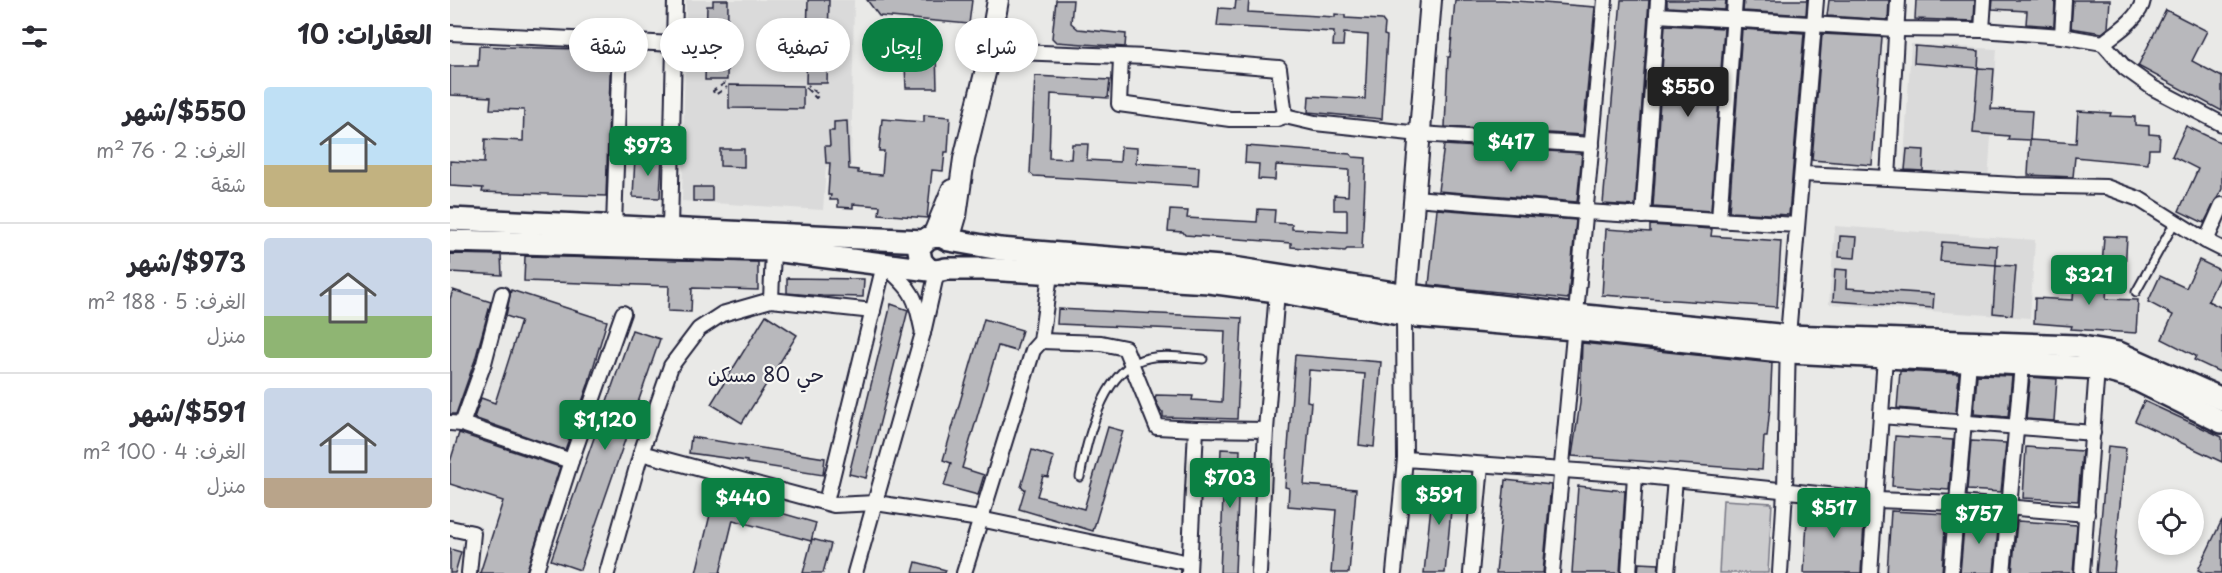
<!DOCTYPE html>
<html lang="ar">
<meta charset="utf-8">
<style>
body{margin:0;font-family:"Playpen Sans","Playpen Sans Arabic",sans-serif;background:#f7f7f7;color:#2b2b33;direction:rtl;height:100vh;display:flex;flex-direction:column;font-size:22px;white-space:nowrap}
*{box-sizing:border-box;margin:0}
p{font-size:20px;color:#7c7c81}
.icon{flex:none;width:33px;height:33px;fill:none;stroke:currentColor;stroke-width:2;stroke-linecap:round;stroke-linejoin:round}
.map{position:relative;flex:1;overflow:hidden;direction:ltr}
.panel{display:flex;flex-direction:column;background:#fff;width:450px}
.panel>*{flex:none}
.hud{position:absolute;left:18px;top:18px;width:570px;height:54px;direction:rtl;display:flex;gap:12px}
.fabs{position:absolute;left:1688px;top:489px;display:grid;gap:12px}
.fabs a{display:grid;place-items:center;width:66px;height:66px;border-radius:50%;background:#fff;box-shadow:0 3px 9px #0003;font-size:30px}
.price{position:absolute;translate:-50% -51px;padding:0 14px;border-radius:6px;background:#0b8043;color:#fff;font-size:20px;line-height:39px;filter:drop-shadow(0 2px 3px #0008)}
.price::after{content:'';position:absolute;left:50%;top:36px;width:18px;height:14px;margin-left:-9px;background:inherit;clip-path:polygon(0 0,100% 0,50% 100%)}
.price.selected{background:#222;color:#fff}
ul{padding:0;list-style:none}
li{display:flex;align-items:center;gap:18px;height:150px;padding:0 18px}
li+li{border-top:2px solid #e1e1e2}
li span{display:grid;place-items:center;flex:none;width:168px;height:120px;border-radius:6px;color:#555}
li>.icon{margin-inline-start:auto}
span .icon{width:72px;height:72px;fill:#fffc;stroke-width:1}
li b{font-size:26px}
h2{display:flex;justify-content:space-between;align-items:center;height:72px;padding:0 18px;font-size:26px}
.tag{padding:0 21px;border-radius:27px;background:#fff;box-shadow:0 3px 9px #0003;font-size:21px;line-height:54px}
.tag.selected{background:#0b8043;color:#fff}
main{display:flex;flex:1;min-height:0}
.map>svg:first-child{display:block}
</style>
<main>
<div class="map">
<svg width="1772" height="573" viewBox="0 0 1772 573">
<rect width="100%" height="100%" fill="#e9e9e7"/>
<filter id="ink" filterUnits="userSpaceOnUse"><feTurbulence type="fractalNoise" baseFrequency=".0167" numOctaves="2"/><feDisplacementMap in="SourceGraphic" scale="12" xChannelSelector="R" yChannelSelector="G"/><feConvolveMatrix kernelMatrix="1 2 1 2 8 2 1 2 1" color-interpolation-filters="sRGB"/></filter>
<g filter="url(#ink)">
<g fill="#dadada">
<polygon points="236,0 404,0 401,165 376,167 373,210 232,201"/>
<polygon points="1461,44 1547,49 1538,181 1453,176"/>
<polygon points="1385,226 1585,240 1580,318 1379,304"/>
</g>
<polygon fill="#ccccce" stroke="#777784" stroke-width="1.5" points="1273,500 1322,503 1318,573 1269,573"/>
<g fill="#b8b8bc" stroke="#22223b" stroke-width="1.5">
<polygon points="263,0 278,0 277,80 255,80 257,6 263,6"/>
<polygon points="358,0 379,0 377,83 356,83"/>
<polygon points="417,0 522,0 519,24 429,16"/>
<polygon points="606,0 623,0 621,23 628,29 676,34 675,47 606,42 602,38"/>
<polygon points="786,0 799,0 798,12 885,17 885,14 895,15 895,18 932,20 935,24 934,35 937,36 932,119 858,112 859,96 915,99 918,35 894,33 893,46 883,46 884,32 767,26 769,8 785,9"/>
<polygon points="1005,0 1053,0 1145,7 1133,135 995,127 998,57 1000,57"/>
<polygon points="1171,0 1199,0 1185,206 1153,204"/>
<polygon points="1217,0 1276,0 1275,10 1217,7"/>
<polygon points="1294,0 1357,0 1356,15 1293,11"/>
<polygon points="1379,0 1439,0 1438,20 1377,16"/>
<polygon points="1466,0 1525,0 1524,21 1465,19"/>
<polygon points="1543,0 1605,0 1604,26 1576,24 1577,11 1542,9"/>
<polygon points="1623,0 1660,0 1658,28 1652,33 1621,28"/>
<polygon points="1716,10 1757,31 1742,61 1772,77 1772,111 1688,66"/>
<polygon points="1215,25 1274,28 1261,211 1203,207"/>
<polygon points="1292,29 1354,33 1339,215 1279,212"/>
<polygon points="1372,34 1432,37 1422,165 1362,160"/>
<polygon points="29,46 161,50 156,196 32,192 33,188 0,186 0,161 34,163 35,139 73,141 74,110 40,109 41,97 0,95 0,66 28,66"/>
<polygon points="1465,46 1529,51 1528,68 1464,63"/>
<polygon points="486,53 487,88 456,88 455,64 462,64 462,54"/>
<polygon points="1528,68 1544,69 1541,109 1582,111 1580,140 1558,139 1559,136 1523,133"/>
<polygon points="585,76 660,80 658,98 601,94 599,158 621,159 622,144 638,144 637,160 670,162 671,147 687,148 686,163 749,167 748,186 584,176 580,173"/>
<polygon points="279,85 353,86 353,109 279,108"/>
<polygon points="1628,111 1661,113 1660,116 1685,117 1685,125 1699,126 1699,134 1710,135 1709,149 1699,149 1698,164 1625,157 1623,177 1578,175 1580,140 1626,143"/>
<polygon points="474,115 500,117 498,152 495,152 493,171 482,170 477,218 429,214 430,206 403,204 403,208 388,207 388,200 380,200 381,195 378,195 380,163 376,163 375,146 380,146 379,131 384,131 384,122 397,121 399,169 408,170 408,173 432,175 434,151 429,151 432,119 474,122"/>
<polygon points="1736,126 1772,143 1772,189 1754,223 1729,211 1748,169 1722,156"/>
<polygon points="994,145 1132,153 1127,202 988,191"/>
<polygon points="796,146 900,154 903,157 916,158 912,249 897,249 895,251 841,247 841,243 735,235 733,232 718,231 720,210 738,211 737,218 807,222 808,209 825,210 824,223 842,224 842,229 897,232 897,210 884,210 884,195 898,196 899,170 826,165 825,180 808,179 809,164 795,163"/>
<polygon points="270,149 294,149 294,167 270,166"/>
<polygon points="1457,149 1474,150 1473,171 1455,170"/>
<polygon points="185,157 212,157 210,198 183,197"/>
<rect x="243" y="187" width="19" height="14"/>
<polygon points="987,209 1126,220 1118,299 979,285"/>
<polygon points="1200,225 1262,229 1261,236 1331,241 1327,307 1152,295 1156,229 1200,232"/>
<polygon points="1390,236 1407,237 1405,258 1389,257"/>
<polygon points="1654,236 1677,237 1675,270 1652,268"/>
<polygon points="1492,242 1547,246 1546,265 1490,261"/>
<polygon points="0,254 51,255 52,275 0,272"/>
<polygon points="75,256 308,262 308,290 242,288 241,312 218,311 219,286 74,281"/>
<polygon points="1749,260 1772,271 1758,301 1772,308 1772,373 1744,360 1746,356 1712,339 1723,315 1698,302 1710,276 1736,288"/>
<polygon points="1546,265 1566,266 1562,315 1543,313"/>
<polygon points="1625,267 1658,269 1656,299 1688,300 1686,333 1621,329 1622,326 1584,323 1585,298 1623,300"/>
<polygon points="1385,269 1397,270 1396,288 1484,294 1483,308 1383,301"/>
<polygon points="337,278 414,279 413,297 372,296 337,293"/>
<polygon points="3,290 41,302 25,360 6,414 0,414 0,299"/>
<polygon points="61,290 157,321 138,385 115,450 24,418 31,398 45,403 71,321 56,316"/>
<polygon points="441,304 458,310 416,478 399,474"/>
<polygon points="608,309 792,318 787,419 713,417 713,412 711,412 705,399 706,395 743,396 742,400 772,402 775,331 607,324"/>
<polygon points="316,315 347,335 292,423 261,404"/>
<polygon points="534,319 572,330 566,351 548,346 512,468 534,475 528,495 494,486 501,463 493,460"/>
<polygon points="182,330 210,339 130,570 101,560"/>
<polygon points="1132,343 1322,363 1320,407 1317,437 1314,437 1312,470 1122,456 1130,403"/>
<polygon points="845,355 931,362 924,447 909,445 915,374 859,370 857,401 861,402 854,485 906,489 899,573 881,573 886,510 838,506 839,488 835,487"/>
<polygon points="1450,371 1509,374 1506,413 1447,408"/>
<polygon points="1527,375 1562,376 1558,417 1524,414"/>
<polygon points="1580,377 1607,379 1604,421 1576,419"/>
<polygon points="1694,401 1772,437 1772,462 1685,421"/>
<polygon points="658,427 673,431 643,531 569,509 575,489 571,487 582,450 604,457 598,477 593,476 587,496 634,509"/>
<polygon points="9,433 110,467 76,573 30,573 53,501 0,484 0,462"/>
<polygon points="1445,436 1503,440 1499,490 1442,486"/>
<polygon points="241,437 375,458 373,475 297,463 297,461 239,453"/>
<polygon points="1521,441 1556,443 1551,492 1517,490"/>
<polygon points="1658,446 1676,448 1664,561 1665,562 1664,573 1646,573"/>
<polygon points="1576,447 1632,451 1628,501 1573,498"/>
<polygon points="771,449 790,450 785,573 770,573 774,471 770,471"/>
<polygon points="984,477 1004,479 995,573 974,573"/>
<polygon points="1055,480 1101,485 1093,573 1046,573"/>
<polygon points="1128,486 1175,491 1170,573 1122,573"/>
<polygon points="265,494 366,523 361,541 283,520 270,573 246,573"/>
<polygon points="1358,503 1415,508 1411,573 1354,573"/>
<polygon points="1441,511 1496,514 1492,573 1437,573"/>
<polygon points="1515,516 1549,518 1544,573 1510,573"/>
<polygon points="1772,520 1772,573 1754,573 1748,570"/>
<polygon points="1567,521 1627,525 1623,573 1562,573"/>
<polygon points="362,539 381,544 373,573 353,573"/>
<polygon points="0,549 11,552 5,573 0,573"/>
<polygon points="466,562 496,570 495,573 463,573"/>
<polygon points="1189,563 1209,564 1208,573 1188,573"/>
</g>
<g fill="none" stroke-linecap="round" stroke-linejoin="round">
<defs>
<g id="lane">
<polyline points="1686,292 1725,222"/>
<path d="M 630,477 C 637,439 654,366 698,358 C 715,354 736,358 753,359"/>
</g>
<g id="street">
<path d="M 1207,15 L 1446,29 L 1532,30 L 1612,36 L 1653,43 C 1667,32 1690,18 1693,0"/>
<polyline points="1532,30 1534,0"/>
<polyline points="0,33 224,44"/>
<polyline points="1612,36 1614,0"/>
<polyline points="1653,43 1675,68 1703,88 1772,124"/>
<polyline points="539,51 697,57 829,68 835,116"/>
<polyline points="671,58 669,104 780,119 826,119 835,116 865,123 970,134 1142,145"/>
<polyline points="167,148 223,148"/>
<polyline points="1352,174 1438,178 1448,0"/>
<polyline points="1438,178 1566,185 1656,187 1689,199 1756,241 1772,249"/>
<polyline points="965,198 1136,212 1347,225"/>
<polyline points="1193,216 1208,0"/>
<polyline points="1269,220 1285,0"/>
<polyline points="164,227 170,41"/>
<polyline points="220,229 225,0"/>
<polyline points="1756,241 1772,205"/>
<polyline points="321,300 323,250"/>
<polyline points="591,341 651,343 675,348 707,427 746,429 739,573"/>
<polyline points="1431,416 1643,433"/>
<polyline points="0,423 12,424 121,461"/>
<polyline points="12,424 34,363 52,294"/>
<polyline points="746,429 816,430"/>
<polyline points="191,453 384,505 426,503 530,519 739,563"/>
<polyline points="955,459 1185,475 1426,500 1508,503 1637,514"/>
<path d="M 376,502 L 434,265 C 464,291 465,295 473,333"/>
<polyline points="0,528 23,533 19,573"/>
<polyline points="85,573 121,461 173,313"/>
<polyline points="157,573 191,453 221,366 249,329 272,314 321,300 423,311"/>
<polyline points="405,573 473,333 487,271"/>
<polyline points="514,573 583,350 591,341 601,267"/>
<polyline points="809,573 816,430 827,291"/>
<polyline points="944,573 955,459 954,315"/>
<polyline points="1021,573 1031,465"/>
<polyline points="1102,573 1155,0"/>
<polyline points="1179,573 1185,475"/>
<polyline points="1217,573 1225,479"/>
<polyline points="1330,573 1335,491 1338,336 1366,0"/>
<polyline points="1420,573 1435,357"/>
<polyline points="1501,573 1519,362"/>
<polyline points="1553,573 1572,365"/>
<polyline points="1632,573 1647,368"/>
</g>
<g id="secondary">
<polyline points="483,236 502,190"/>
<polyline points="499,240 506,216 514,159 536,69 548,0"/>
<polyline points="955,309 981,0"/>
</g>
<g id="primary">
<polyline points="0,219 474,241"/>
<polyline points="0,241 323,250 487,271 496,269 536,269 759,282 827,291 954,315 1124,329 1339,352 1647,368 1681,377 1772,422"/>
<polyline points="478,269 471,261 469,250 471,245 478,238 489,235 499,240 550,249 783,268 957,295 1125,315 1338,336 1626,346 1669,353 1772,399"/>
</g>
</defs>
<use href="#lane" stroke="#22223b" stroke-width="11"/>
<use href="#street" stroke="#22223b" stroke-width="18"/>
<use href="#secondary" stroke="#22223b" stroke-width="24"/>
<use href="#primary" stroke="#22223b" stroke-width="26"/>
<g stroke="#22223b" stroke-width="2" stroke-dasharray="6 4.5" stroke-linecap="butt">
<polyline points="275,83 263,91 265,95 277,87"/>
<polyline points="356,88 366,98 369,95 358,85"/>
</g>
<use href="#lane" stroke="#f6f6f2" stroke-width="7"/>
<use href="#street" stroke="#f6f6f2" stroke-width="14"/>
<use href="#secondary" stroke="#f6f6f2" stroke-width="20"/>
<use href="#primary" stroke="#f6f6f2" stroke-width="21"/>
</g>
</g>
<g text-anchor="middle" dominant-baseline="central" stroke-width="4.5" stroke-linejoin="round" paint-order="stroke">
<g font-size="20" fill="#22223b" stroke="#f6f6f2">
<text x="316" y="374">حي 80 مسكن</text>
</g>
</g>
</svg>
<div class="fabs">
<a><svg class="icon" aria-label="locate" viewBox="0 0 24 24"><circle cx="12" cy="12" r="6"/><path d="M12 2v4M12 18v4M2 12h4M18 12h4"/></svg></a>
</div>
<b class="price selected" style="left:1238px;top:118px">$550</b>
<b class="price" style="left:1061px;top:173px">$417</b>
<b class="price" style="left:198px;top:177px">$973</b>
<b class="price" style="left:1639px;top:306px">$321</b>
<b class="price" style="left:155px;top:451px">$1,120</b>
<b class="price" style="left:780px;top:509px">$703</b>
<b class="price" style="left:989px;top:526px">$591</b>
<b class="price" style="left:293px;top:529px">$440</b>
<b class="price" style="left:1384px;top:539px">$517</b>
<b class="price" style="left:1529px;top:545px">$757</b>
<div class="hud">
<a class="tag">شراء</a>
<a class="tag selected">إيجار</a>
<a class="tag">تصفية</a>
<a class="tag">جديد</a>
<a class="tag">شقة</a>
</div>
</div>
<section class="panel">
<h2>العقارات: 10<svg class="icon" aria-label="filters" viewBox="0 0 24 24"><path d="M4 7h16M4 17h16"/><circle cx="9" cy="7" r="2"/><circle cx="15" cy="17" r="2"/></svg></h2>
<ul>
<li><span style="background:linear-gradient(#bfe0f5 65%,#c2b280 0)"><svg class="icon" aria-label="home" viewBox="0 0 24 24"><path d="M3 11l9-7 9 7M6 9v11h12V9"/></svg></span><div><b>$550/شهر</b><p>الغرف: 2 · 76 m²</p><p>شقة</p></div></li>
<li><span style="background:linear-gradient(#c9d6e8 65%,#8fb573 0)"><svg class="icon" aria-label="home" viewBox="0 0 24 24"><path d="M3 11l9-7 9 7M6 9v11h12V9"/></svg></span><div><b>$973/شهر</b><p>الغرف: 5 · 188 m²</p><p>منزل</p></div></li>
<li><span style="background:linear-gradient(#c9d6e8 75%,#b9a48a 0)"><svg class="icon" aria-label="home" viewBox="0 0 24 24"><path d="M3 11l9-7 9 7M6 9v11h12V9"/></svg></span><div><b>$591/شهر</b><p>الغرف: 4 · 100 m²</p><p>منزل</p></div></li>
</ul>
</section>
</main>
